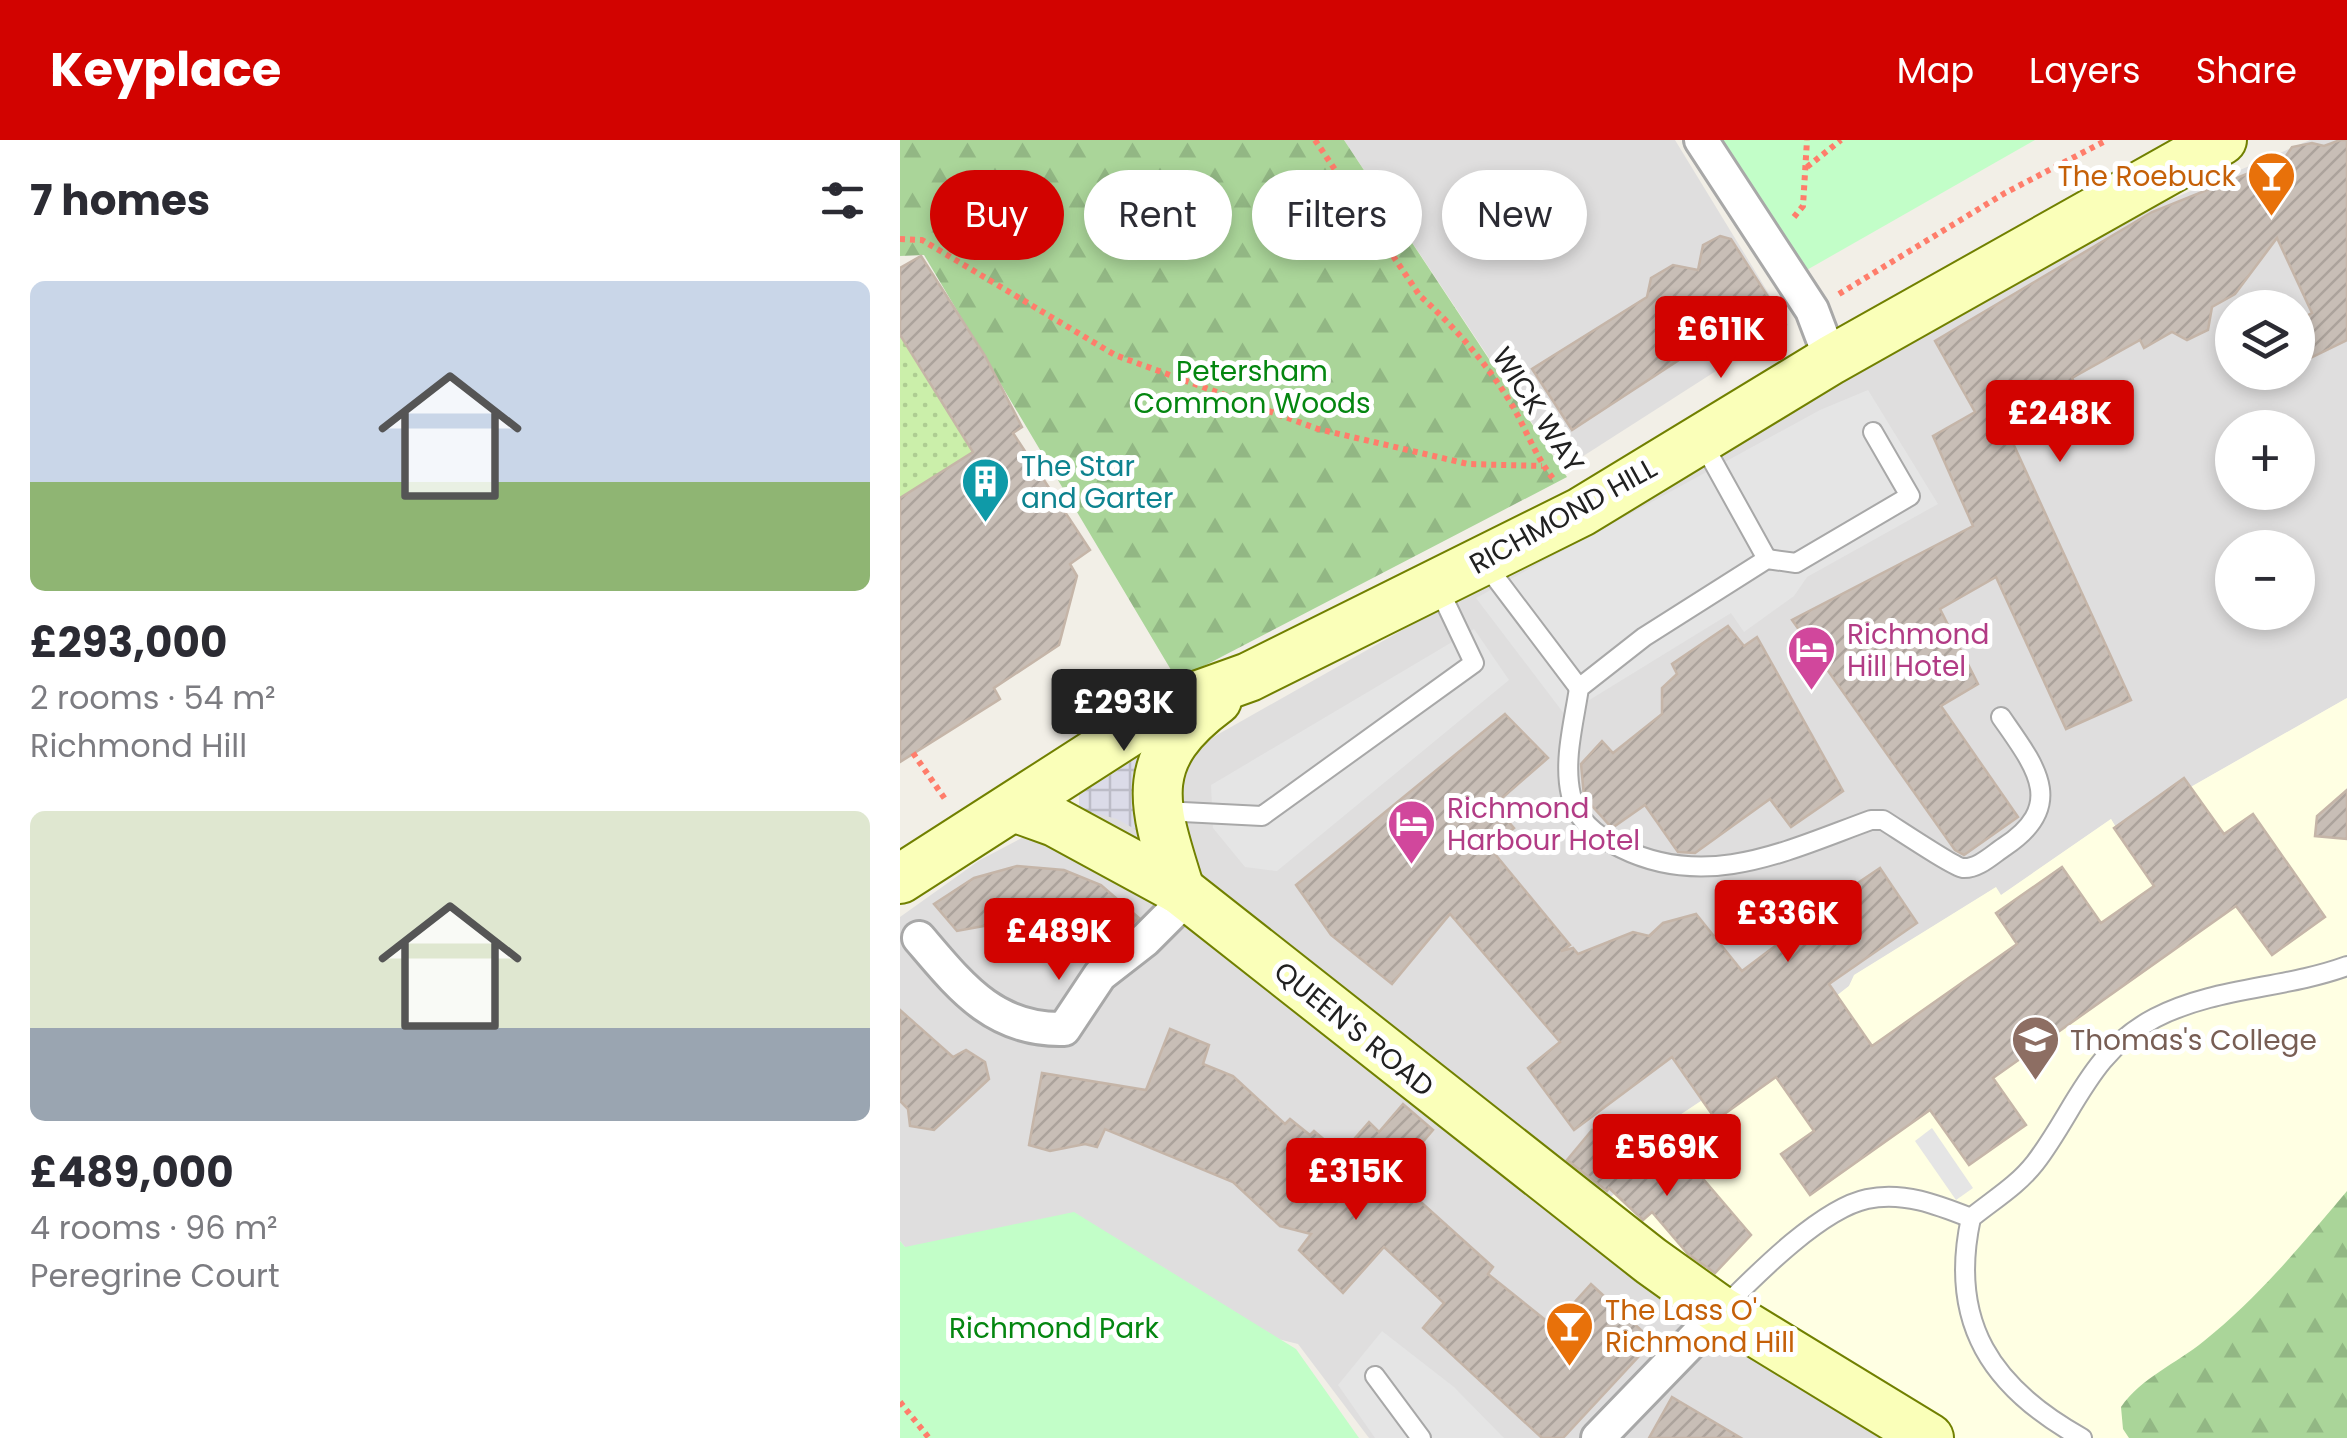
<!DOCTYPE html>
<meta charset="utf-8">
<style>
body{margin:0;font-family:Poppins,sans-serif;background:#f7f7f7;color:#2b2b33;height:100vh;display:flex;flex-direction:column;font-size:38px;white-space:nowrap}
*{box-sizing:border-box;margin:0}
p{font-size:32px;color:#7c7c81}
.icon{flex:none;width:55px;height:55px;fill:none;stroke:currentColor;stroke-width:2;stroke-linecap:round;stroke-linejoin:round}
.map{position:relative;flex:1;overflow:hidden}
.details{display:flex;flex-direction:column;background:#fff;width:900px}
.details>*{flex:none}
.hud{position:absolute;left:30px;top:30px;width:950px;height:90px;display:flex;gap:20px}
.controls{position:absolute;left:1315px;top:150px;display:grid;gap:20px}
.controls a{display:grid;place-items:center;width:100px;height:100px;border-radius:50%;background:#fff;box-shadow:0 5px 15px #0003;font-size:50px}
.price{position:absolute;translate:-50% -85px;padding:0 22px;border-radius:10px;background:#d20300;color:#fff;font-size:32px;line-height:65px;filter:drop-shadow(0 2px 5px #0008)}
.price::after{content:'';position:absolute;left:50%;top:60px;width:30px;height:22px;margin-left:-15px;background:inherit;clip-path:polygon(0 0,100% 0,50% 100%)}
.price.active{background:#222;color:#fff}
ul{padding:0;list-style:none}
li{display:grid;align-content:center;gap:20px;height:530px;padding:0 30px}
li span{display:grid;place-items:center;height:310px;border-radius:15px;color:#555}
li>.icon{margin-inline-start:auto}
span .icon{width:180px;height:180px;fill:#fffc;stroke-width:1}
li b{font-size:42px}
h2{display:flex;justify-content:space-between;align-items:center;height:120px;padding:0 30px;font-size:42px}
.pill{padding:0 35px;border-radius:45px;background:#fff;box-shadow:0 5px 15px #0003;font-size:35px;line-height:90px}
.pill.active{background:#d20300;color:#fff}
header{display:flex;align-items:center;gap:60px;box-sizing:border-box;height:140px;padding:0 50px;background:#d20300;color:#fff}
header strong{font-size:48px}
nav{display:flex;gap:55px;margin-inline-start:auto;font-size:35px}
main{display:flex;flex:1;min-height:0}
.map>svg:first-child{display:block}
</style>
<header>
<strong>Keyplace</strong>
<nav><a>Map</a><a>Layers</a><a>Share</a></nav>
</header>
<main>
<section class="details">
<h2>7 homes<svg class="icon" aria-label="filters" viewBox="0 0 24 24"><path d="M4 7h16M4 17h16"/><circle cx="9" cy="7" r="2"/><circle cx="15" cy="17" r="2"/></svg></h2>
<ul>
<li><span style="background:linear-gradient(#c9d6e8 65%,#8fb573 0)"><svg class="icon" aria-label="home" viewBox="0 0 24 24"><path d="M3 11l9-7 9 7M6 9v11h12V9"/></svg></span><div><b>£293,000</b><p>2 rooms · 54 m²</p><p>Richmond Hill</p></div></li>
<li><span style="background:linear-gradient(#dfe7d0 70%,#9aa5b1 0)"><svg class="icon" aria-label="home" viewBox="0 0 24 24"><path d="M3 11l9-7 9 7M6 9v11h12V9"/></svg></span><div><b>£489,000</b><p>4 rooms · 96 m²</p><p>Peregrine Court</p></div></li>
</ul>
</section>
<div class="map">
<svg width="1447" height="1298" viewBox="0 0 1447 1298">
<defs>
<pattern id="forest-firs" width="22" height="20" patternUnits="userSpaceOnUse" patternTransform="scale(2.5)"><rect width="22" height="20" fill="#aad599"/><path d="M5 1l3.5 6h-7zM16 11l3.5 6h-7z" fill="#92b784"/></pattern>
<pattern id="garden-dots" width="8" height="8" patternUnits="userSpaceOnUse" patternTransform="scale(2.5)"><rect width="8" height="8" fill="#cbefaa"/><path d="M2 2h.1M6 6h.1" fill="none" stroke="#aecd92" stroke-width="1.8" stroke-linecap="round"/></pattern>
<pattern id="plaza-grid" width="8" height="8" patternUnits="userSpaceOnUse" patternTransform="scale(2.5)"><rect width="8" height="8" fill="#dbdbe8"/><path d="M0 4h8M4 0v8" fill="none" stroke="#bcbcc7"/></pattern>
<pattern id="building-hatch" width="6" height="6" patternUnits="userSpaceOnUse" patternTransform="scale(2.5)"><rect width="6" height="6" fill="#c8beb6"/><path d="M-1 1l2-2M0 6l6-6M5 7l2-2" fill="none" stroke="#aca39c"/></pattern>
</defs>
<rect width="100%" height="100%" fill="#f2efe7"/>
<g fill="#dfdede" fill-rule="evenodd">
<polygon points="444,0 775,0 888,185 663,329"/>
<path d="M 1410,0 L 1447,0 L 1447,558 L 1217,689 L 1211,679 L 1100,756 L 1095,748 L 955,835 L 949,846 L 807,957 L 751,994 L 762,1010 L 700,1067 L 822,1190 L 979,1298 L 469,1298 L 398,1204 L 5,1107 L 0,1101 L 0,777 L 80,720 L 301,604 L 1239,73 ZM 1332,168 L 1398,168 L 1398,232 L 1332,232 ZM 1332,288 L 1398,288 L 1398,352 L 1332,352 ZM 1332,408 L 1398,408 L 1398,472 L 1332,472 Z"/>
</g>
<polygon fill="#ffffe3" points="1447,558 1447,1298 1054,1298 700,1067 762,1010 750,995 807,957 949,846 954,835 1096,747 1101,755 1211,679 1217,689"/>
<g fill="url(#forest-firs)">
<polygon points="0,0 444,0 667,337 277,540 24,115 0,116"/>
<path d="M 1447,1051 L 1447,1298 L 1229,1298 L 1223,1289 L 1221,1267 C 1242,1237 1276,1224 1304,1201 C 1358,1158 1403,1103 1447,1051 Z"/>
</g>
<g fill="#c2fec8">
<polygon points="822,0 1135,0 905,131"/>
<polygon points="174,1072 396,1209 459,1298 0,1298 0,1101 5,1107"/>
</g>
<polygon fill="url(#garden-dots)" points="0,195 73,312 0,358"/>
<g fill="#e5e5e5">
<polygon points="968,250 1038,364 907,437 894,456 844,492 831,473 665,575 576,458 920,270"/>
<polygon points="574,489 609,540 377,731 345,727 313,688 311,645"/>
<polygon points="1032,988 1073,1048 1056,1060 1015,1001"/>
<polygon points="482,1191 554,1247 604,1298 475,1298 438,1245"/>
</g>
<polygon fill="url(#plaza-grid)" points="254,607 254,700 217,679 179,669 179,655"/>
<g fill="url(#building-hatch)" stroke="#c5b5a8" stroke-width="2.5">
<polygon points="1440,0 1447,0 1447,200 1398,224 1398,180 1412,173 1377,98 1335,154 1312,167 1308,190 1287,200 1272,192 1244,208 1240,200 1172,238 1178,249 1106,288 1231,560 1166,589 1096,437 1040,469 1078,544 1041,566 1118,677 1064,715 1055,710 892,480 1073,386 1033,296 1075,272 1035,201 1252,72 1384,19 1392,7 1412,3 1424,6"/>
<polygon points="820,96 831,99 876,169 840,192 834,184 672,290 632,229 747,157 751,138 773,125 798,130 803,105"/>
<polygon points="21,116 85,216 122,287 113,293 190,410 170,424 177,436 159,505 94,548 100,559 0,622 0,358 73,312 0,195 0,128"/>
<polygon points="828,486 844,506 857,497 943,651 891,687 870,659 795,713 778,712 745,665 712,688 684,657 681,624 702,601 713,613 762,574 762,548 777,534 772,524"/>
<polygon points="605,574 648,618 594,665 614,688 590,708 670,805 661,811 673,808 678,814 733,792 749,796 763,783 796,774 842,831 887,797 885,792 980,728 1017,783 929,844 972,906 1117,804 1096,773 1162,727 1201,783 1254,746 1214,688 1284,638 1324,694 1353,674 1425,777 1372,815 1336,766 1093,938 1126,985 1069,1025 1030,970 910,1055 881,1014 914,991 876,937 816,980 772,917 674,990 628,928 660,902 550,774 492,844 431,795 396,745"/>
<polygon points="1447,650 1447,699 1415,696 1417,676"/>
<polygon points="117,726 164,730 201,745 239,778 210,802 182,792 168,769 134,776 109,762 89,785 57,791 34,764 74,738"/>
<polygon points="0,870 53,917 66,910 85,922 89,939 34,990 10,986 8,969 0,961"/>
<polygon points="270,889 309,905 303,924 333,936 385,984 390,979 410,995 414,991 441,1014 469,982 479,992 503,964 533,990 493,1037 593,1127 588,1134 653,1186 691,1144 753,1201 663,1298 642,1298 523,1188 544,1163 484,1107 443,1153 399,1110 411,1094 380,1086 333,1042 205,989 197,1007 185,1004 150,1011 129,1005 142,933 246,950"/>
<polygon points="692,990 744,1034 775,1006 851,1095 815,1133 788,1114 752,1072 743,1080 709,1048 707,1051 667,1020"/>
<polygon points="772,1257 841,1298 749,1298"/>
</g>
<g fill="none" stroke-linecap="round" stroke-linejoin="round">
<defs>
<g id="service">
<path d="M 973,292 L 1010,356 L 896,423 L 867,419 L 744,497 L 679,548 C 674,582 663,621 671,655 C 676,680 698,697 721,708 C 808,751 888,710 971,680 L 983,680 C 996,688 1054,727 1063,728 C 1078,729 1092,715 1104,707 C 1168,665 1135,626 1101,577"/>
<polyline points="801,300 867,419"/>
<polyline points="583,421 679,548"/>
<polyline points="263,671 362,676 574,523 537,445"/>
<path d="M 821,1170 C 854,1137 920,1069 967,1059 C 1003,1051 1038,1065 1071,1078"/>
<polyline points="475,1236 521,1298"/>
<path d="M 1182,1298 C 1092,1248 1048,1183 1071,1078 C 1093,1060 1117,1046 1135,1023 C 1175,971 1190,912 1255,878 C 1315,847 1384,849 1447,826"/>
</g>
<g id="minor">
<polyline points="801,0 912,170 931,220"/>
<path d="M 19,798 C 60,846 94,891 164,889 L 200,835 L 245,800 L 289,756"/>
<polyline points="698,1298 821,1171"/>
</g>
<g id="secondary">
<polyline points="116,668 155,682 280,750 751,1121 821,1171 1029,1298"/>
<polyline points="0,739 271,565 349,537 681,372 931,220 1322,0"/>
<path d="M 280,750 C 253,664 236,620 317,560"/>
</g>
</defs>
<use href="#service" stroke="#a8a8a8" stroke-width="22"/>
<use href="#minor" stroke="#a8a8a8" stroke-width="38"/>
<use href="#secondary" stroke="#718000" stroke-width="52"/>
<g stroke="#ff7d6b" stroke-width="6" stroke-dasharray="5 5" stroke-linecap="butt">
<path d="M 415,0 L 520,156 C 555,187 588,225 612,265 C 627,291 636,318 655,341"/>
<polyline points="907,27 941,0"/>
<polyline points="894,77 903,66 907,0"/>
<polyline points="0,99 22,100 215,215 418,289 568,324 642,326"/>
<polyline points="939,154 1105,53 1207,0"/>
<polyline points="13,613 45,659"/>
<polyline points="0,1262 29,1298"/>
</g>
<use href="#service" stroke="#fff" stroke-width="18"/>
<use href="#minor" stroke="#fff" stroke-width="32"/>
<use href="#secondary" stroke="#faffb9" stroke-width="48"/>
</g>
<defs>
<symbol id="bar-pin" viewBox="-11 -11 22 30"><path d="M0 17L-7.5 6A9.5 9.5 0 1 1 7.5 6Z" fill="#e8710a" stroke="#fff"/><path d="M-6-5H6L.8 .8V4.5H3.5V6h-7V4.5H-.8V.8Z" fill="#fff"/></symbol>
<symbol id="building-pin" viewBox="-11 -11 22 30"><path d="M0 17L-7.5 6A9.5 9.5 0 1 1 7.5 6Z" fill="#0f9aa8" stroke="#fff"/><path d="M-4-6H4V6H1V3H-1V6H-4ZM-2.5-4.3h1.7v1.8h-1.7ZM.8-4.3h1.7v1.8H.8ZM-2.5-1h1.7V.8h-1.7ZM.8-1h1.7V.8H.8Z" fill="#fff"/></symbol>
<symbol id="hotel-pin" viewBox="-11 -11 22 30"><path d="M0 17L-7.5 6A9.5 9.5 0 1 1 7.5 6Z" fill="#d1479c" stroke="#fff"/><path d="M-6-4.5h1.5V1H6V5H4.5V3h-9V5H-6ZM-4 0a1.8 1.8 0 1 1 3.6 0ZM.5 0V-2.5h3Q6-2.5 6 0Z" fill="#fff"/></symbol>
<symbol id="school-pin" viewBox="-11 -11 22 30"><path d="M0 17L-7.5 6A9.5 9.5 0 1 1 7.5 6Z" fill="#8d6e63" stroke="#fff"/><path d="M0-5L7-2L0 1L-7-2ZM-4 1L0 2.5L4 1V4Q0 6-4 4Z" fill="#fff"/></symbol>
</defs>
<g fill-rule="evenodd">
<use href="#bar-pin" x="1344" y="8" width="55" height="75"/>
<use href="#building-pin" x="58" y="314" width="55" height="75"/>
<use href="#hotel-pin" x="884" y="482" width="55" height="75"/>
<use href="#hotel-pin" x="484" y="656" width="55" height="75"/>
<use href="#school-pin" x="1108" y="872" width="55" height="75"/>
<use href="#bar-pin" x="642" y="1158" width="55" height="75"/>
</g>
<g text-anchor="middle" dominant-baseline="central" stroke-width="10" stroke-linejoin="round" paint-order="stroke">
<g font-size="28" fill="#c56008" stroke="#fff" text-anchor="end">
<text x="1336" y="36">The Roebuck</text>
<text x="705" y="1170" text-anchor="start">The Lass O'<tspan x="705" dy="32">Richmond Hill</tspan></text>
</g>
<g font-size="28" fill="#048610" stroke="#fff">
<text x="352" y="231">Petersham<tspan x="352" dy="32">Common Woods</tspan></text>
<text x="154" y="1188">Richmond Park</text>
</g>
<g font-size="28" fill="#212121" stroke="#fff">
<text transform="translate(638 270) rotate(57)">WICK WAY</text>
<text transform="translate(663 376) rotate(-29)">RICHMOND HILL</text>
<text transform="translate(454 889) rotate(39)">QUEEN'S ROAD</text>
</g>
<g font-size="28" fill="#0d838f" stroke="#fff" text-anchor="start">
<text x="121" y="326">The Star<tspan x="121" dy="32">and Garter</tspan></text>
</g>
<g font-size="28" fill="#b23c85" stroke="#fff" text-anchor="start">
<text x="947" y="494">Richmond<tspan x="947" dy="32">Hill Hotel</tspan></text>
<text x="547" y="668">Richmond<tspan x="547" dy="32">Harbour Hotel</tspan></text>
</g>
<g font-size="28" fill="#785e54" stroke="#fff" text-anchor="start">
<text x="1170" y="900">Thomas's College</text>
</g>
</g>
</svg>
<div class="controls">
<a><svg class="icon" aria-label="layers" viewBox="0 0 24 24"><path d="M12 4l9 5-9 5-9-5zM3 14l9 5 9-5"/></svg></a>
<a>+</a>
<a>−</a>
</div>
<b class="price" style="left:821px;top:241px">£611K</b>
<b class="price" style="left:1160px;top:325px">£248K</b>
<b class="price active" style="left:224px;top:614px">£293K</b>
<b class="price" style="left:888px;top:825px">£336K</b>
<b class="price" style="left:159px;top:843px">£489K</b>
<b class="price" style="left:767px;top:1059px">£569K</b>
<b class="price" style="left:456px;top:1083px">£315K</b>
<div class="hud">
<a class="pill active">Buy</a>
<a class="pill">Rent</a>
<a class="pill">Filters</a>
<a class="pill">New</a>
</div>
</div>
</main>
